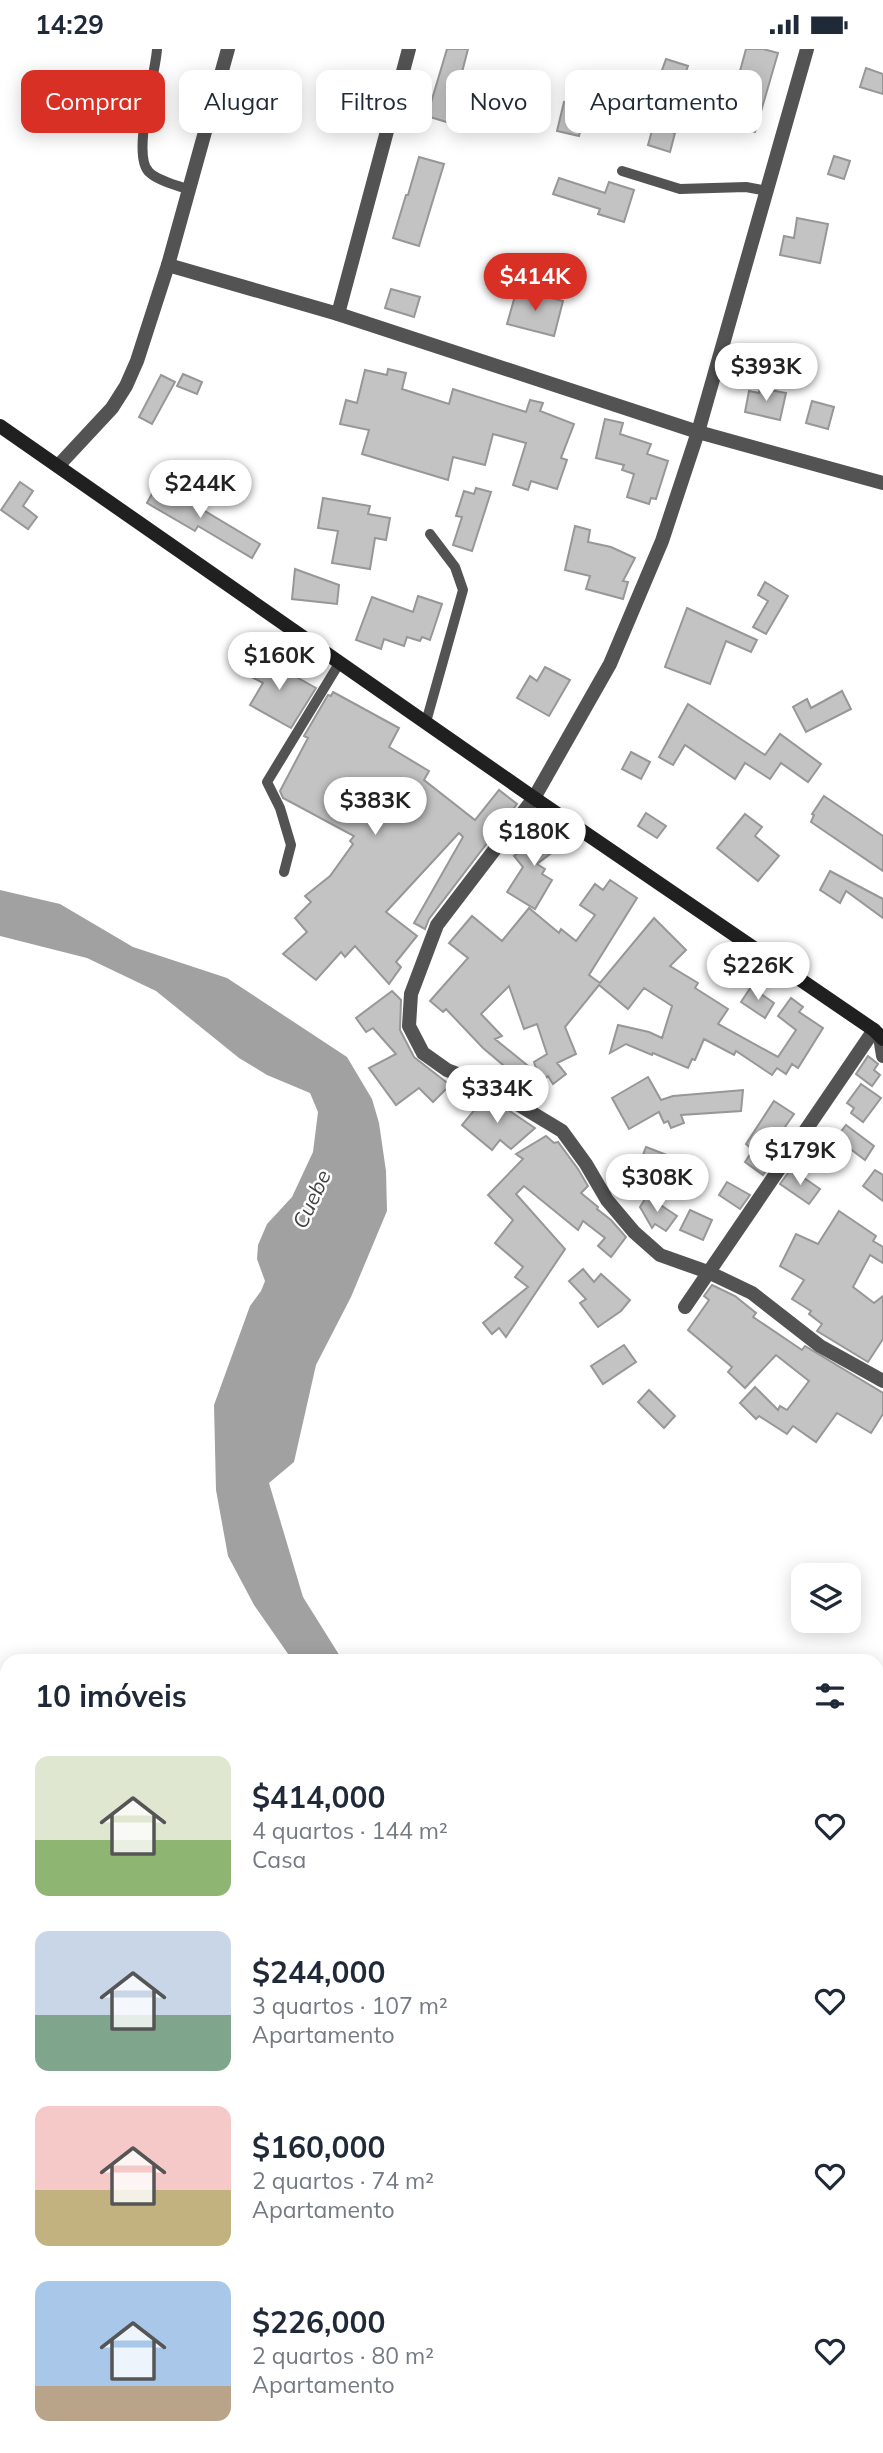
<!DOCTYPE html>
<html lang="pt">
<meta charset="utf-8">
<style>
body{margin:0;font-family:Mulish,sans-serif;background:#f6f6f7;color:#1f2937;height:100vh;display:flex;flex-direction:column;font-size:26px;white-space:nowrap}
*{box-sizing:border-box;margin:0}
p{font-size:23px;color:#747a83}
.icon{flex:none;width:38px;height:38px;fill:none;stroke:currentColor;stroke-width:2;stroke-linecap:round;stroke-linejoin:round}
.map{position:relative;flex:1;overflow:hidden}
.side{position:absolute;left:0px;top:1605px;width:884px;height:800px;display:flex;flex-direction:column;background:#fff;border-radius:21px 21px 0 0;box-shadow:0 4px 18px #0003}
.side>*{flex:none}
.hud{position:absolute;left:21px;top:21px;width:842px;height:63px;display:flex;gap:14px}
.buttons{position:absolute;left:791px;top:1514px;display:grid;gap:14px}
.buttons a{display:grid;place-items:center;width:70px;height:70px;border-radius:14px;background:#fff;box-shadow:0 4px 18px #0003;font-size:35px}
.price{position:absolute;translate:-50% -60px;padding:0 16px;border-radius:24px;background:#fff;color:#222;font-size:23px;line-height:46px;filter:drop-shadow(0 2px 4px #0008)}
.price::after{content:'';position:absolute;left:50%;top:42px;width:21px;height:16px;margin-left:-10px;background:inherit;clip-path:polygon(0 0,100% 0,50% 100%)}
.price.active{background:#d93025;color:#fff}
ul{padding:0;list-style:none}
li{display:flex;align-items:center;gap:21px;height:175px;padding:0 35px}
li span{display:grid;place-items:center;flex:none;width:196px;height:140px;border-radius:14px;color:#555}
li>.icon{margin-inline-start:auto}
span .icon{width:84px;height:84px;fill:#fffc;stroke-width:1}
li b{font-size:30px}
h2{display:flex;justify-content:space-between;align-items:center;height:84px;padding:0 35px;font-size:30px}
.chip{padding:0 24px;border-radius:14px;background:#fff;box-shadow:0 4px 18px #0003;font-size:24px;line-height:63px}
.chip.active{background:#d93025;color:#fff}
.status{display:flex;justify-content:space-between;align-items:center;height:49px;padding:0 35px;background:#fff;direction:ltr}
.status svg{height:19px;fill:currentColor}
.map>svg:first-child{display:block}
</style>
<div class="status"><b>14:29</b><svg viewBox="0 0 49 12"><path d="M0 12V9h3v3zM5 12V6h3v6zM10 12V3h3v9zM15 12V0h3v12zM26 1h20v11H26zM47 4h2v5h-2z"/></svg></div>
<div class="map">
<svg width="883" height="2404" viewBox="0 0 883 2404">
<rect width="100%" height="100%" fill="#fff"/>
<g fill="#a1a1a1">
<polygon points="0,841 60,855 133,898 227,929 347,1008 372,1050 379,1074 386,1122 387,1162 351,1248 316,1316 294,1413 269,1434 303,1548 343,1612 293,1612 254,1556 228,1507 216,1441 214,1356 250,1257 261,1242 265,1232 257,1210 258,1196 267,1175 292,1148 313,1103 318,1063 310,1044 267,1026 239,1009 156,942 87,909 0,887"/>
<polygon points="877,1784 883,1787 883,1963 877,1961"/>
</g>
<g fill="#c3c3c3" stroke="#979797" stroke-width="2" fill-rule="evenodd">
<polygon points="447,0 468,0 461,27 473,31 468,50 464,49 456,76 427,67"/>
<polygon points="746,0 763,0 778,4 755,83 729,74 745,23 740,22"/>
<polygon points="666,10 688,17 674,56 652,49"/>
<polygon points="866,19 883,25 883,45 860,38"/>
<polygon points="564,53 586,58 579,87 557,82"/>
<polygon points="653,78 675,84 670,103 648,96"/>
<polygon points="834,107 850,112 844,130 828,125"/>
<polygon points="419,108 444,115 419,197 393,189 406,146 408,146"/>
<polygon points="559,129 605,144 609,133 634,141 624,173 598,165 600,160 553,145"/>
<polygon points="797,169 828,175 820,214 780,206 784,187 794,189"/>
<polygon points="391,240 420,248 414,268 385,259"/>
<polygon points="517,240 563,252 554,287 507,275"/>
<polygon points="388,320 406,324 402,340 449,355 453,340 526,363 530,351 543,354 540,362 574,375 561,409 567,411 557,440 531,432 528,441 513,436 526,394 493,385 485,416 453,408 448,431 362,405 369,381 340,375 346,351 357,354 365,321 387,326"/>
<polygon points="183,325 202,333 197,345 177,337"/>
<polygon points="161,326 175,333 152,375 139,368"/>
<polygon points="760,339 786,344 780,371 745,363 749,342 759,344"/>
<polygon points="812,352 834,358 828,380 806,374"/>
<polygon points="605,370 623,374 620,385 651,395 647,405 668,412 656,450 651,449 649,455 627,448 634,425 622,421 624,416 596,409"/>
<polygon points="20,433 33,442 23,457 37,468 28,480 1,461"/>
<polygon points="158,434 260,495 252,509 198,477 195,482 147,454"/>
<polygon points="476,439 491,443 472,502 453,496 462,468 456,467 464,442 474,445"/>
<polygon points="323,449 370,457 368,465 390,469 386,491 375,489 370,520 332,514 338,482 318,479"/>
<polygon points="575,477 590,481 588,493 611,498 635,509 623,532 628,533 623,550 586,540 590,527 565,521"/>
<polygon points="295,520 339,536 337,555 292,550"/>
<polygon points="765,533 788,547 766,585 753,578 768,552 758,546"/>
<polygon points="418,547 442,555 430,591 422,588 420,592 407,588 404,597 384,590 381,600 356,591 372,548 413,563"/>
<polygon points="687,559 757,591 751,603 726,592 710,635 665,618"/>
<polygon points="257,606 316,639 291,679 250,656 263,634 246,625"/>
<polygon points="545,618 570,631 549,667 517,649 530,627 537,632"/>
<polygon points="842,642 851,660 806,683 793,658 807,650 811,659"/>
<polygon points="333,643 399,679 389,698 429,722 424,731 475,771 499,741 517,755 429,870 425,880 414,874 463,788 459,784 386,863 417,887 396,913 401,918 389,935 355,897 345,908 341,903 316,931 283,905 307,883 295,869 311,853 305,847 330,827 353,795 350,792 354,787 283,749 280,742 308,689 304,687 328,646 331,647"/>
<polygon points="688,655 765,706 780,685 821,715 808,733 781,714 770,730 745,714 735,730 685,696 673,716 659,708"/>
<polygon points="631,703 650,713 641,730 622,720"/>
<polygon points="824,747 883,787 883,822 811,773 814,766 812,765"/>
<polygon points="646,764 666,777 657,789 638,777"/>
<polygon points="745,765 762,778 755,787 779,807 758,832 717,799"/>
<polygon points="547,777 562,796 537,815 545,820 542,825 552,831 535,860 507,843 523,818 514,807 531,794 527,791"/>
<polygon points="830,822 883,850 883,869 846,842 840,854 820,841"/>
<path d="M 610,831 L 637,849 L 589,926 L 600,934 L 654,869 L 686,901 L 670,917 L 698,934 L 695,939 L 728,960 L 718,975 L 778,1008 L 796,981 L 778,967 L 791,949 L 803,958 L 799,963 L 823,979 L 798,1019 L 792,1015 L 786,1025 L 777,1019 L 772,1026 L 736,1002 L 734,1006 L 704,990 L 695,1011 L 692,1010 L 688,1019 L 653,1004 L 652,1006 L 626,995 L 610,1004 L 618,976 L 649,983 L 662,989 L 672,957 L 644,939 L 628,960 L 599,936 L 565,978 L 576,1005 L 557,1014 L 566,1025 L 553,1035 L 548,1027 L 525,1048 L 514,1042 L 522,1032 L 483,999 L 446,960 L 443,963 L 430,952 L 468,909 L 449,894 L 472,867 L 502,892 L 529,859 L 559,884 L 561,880 L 576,892 L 595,866 L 580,856 L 595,835 L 603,841 ZM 509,937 L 524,980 L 537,975 L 547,1005 L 534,1013 L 538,1025 L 495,990 L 502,987 L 481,965 Z"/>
<polygon points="751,938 774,954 765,969 741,953"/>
<polygon points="392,942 401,951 400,981 414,1008 450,1036 433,1053 419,1039 396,1056 369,1019 396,1005 373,979 366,983 356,969"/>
<polygon points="868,1007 878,1015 874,1021 880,1026 872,1037 856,1025"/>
<polygon points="648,1028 661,1051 673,1047 743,1041 741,1062 681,1066 684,1074 671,1079 668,1072 664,1074 659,1063 629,1080 612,1049"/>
<polygon points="861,1035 881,1049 863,1073 851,1064 854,1059 847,1054"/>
<polygon points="486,1047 500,1058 502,1057 535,1079 511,1100 500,1091 492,1101 462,1076"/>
<polygon points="774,1052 794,1065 785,1078 791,1082 763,1126 745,1113 753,1101 746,1095"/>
<polygon points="846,1076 874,1097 865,1111 836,1089"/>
<polygon points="546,1087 554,1094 558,1093 578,1120 588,1137 581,1144 598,1158 597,1160 611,1171 626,1188 611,1208 598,1197 605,1189 583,1172 578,1181 524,1137 516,1145 565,1200 506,1288 499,1279 492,1285 483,1274 528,1238 515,1228 523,1218 495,1194 513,1171 488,1146 523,1110 516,1105"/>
<polygon points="646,1098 667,1106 657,1132 636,1124"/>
<polygon points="791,1120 820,1140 809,1155 780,1135"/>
<polygon points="875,1121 883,1126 883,1152 863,1137"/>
<polygon points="727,1133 750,1146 740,1160 719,1146"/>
<polygon points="647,1147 677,1167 666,1182 655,1175 652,1179 640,1158"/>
<polygon points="690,1161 712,1171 703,1191 680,1181"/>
<polygon points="839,1162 876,1187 873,1192 883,1198 883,1214 870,1206 853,1238 874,1254 883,1247 883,1290 868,1313 817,1282 822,1275 809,1265 811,1262 792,1250 804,1231 780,1217 796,1185 818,1195"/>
<polygon points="583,1220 594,1233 601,1225 630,1251 621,1262 598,1278 580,1254 586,1250 569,1232"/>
<polygon points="712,1236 735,1247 756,1264 753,1268 802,1301 805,1297 883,1344 883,1365 871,1384 837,1364 816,1393 793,1377 787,1385 759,1367 756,1370 740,1354 755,1338 778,1361 780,1357 787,1361 809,1332 776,1306 745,1339 728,1323 732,1318 688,1281 709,1251 704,1247"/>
<polygon points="624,1296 636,1313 603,1335 591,1317"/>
<polygon points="649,1341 675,1367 664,1379 638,1353"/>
</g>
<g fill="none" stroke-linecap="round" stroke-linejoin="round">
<g stroke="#535353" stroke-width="10">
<path d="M 157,0 C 156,24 131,106 149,123 C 158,132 177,136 189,141"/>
<polyline points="622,122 680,140 746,138 767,142"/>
<polyline points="426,673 463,541 455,518 430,485"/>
<polyline points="284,823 291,796 280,759 267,733 340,613"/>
</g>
<g stroke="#535353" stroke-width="14">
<polyline points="807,0 698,383 662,492 610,615 534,749 437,876 411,945 409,977 423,1004 447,1021 486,1036 562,1082 586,1115 607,1151 634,1183 660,1206 708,1223 752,1244 820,1297 883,1332"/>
<polyline points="168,216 338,265 698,383 883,434"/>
<polyline points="338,265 409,0"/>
<polyline points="58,417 112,359 126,337 137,312 168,216 228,0"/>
<polyline points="880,988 883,1007"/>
<polyline points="685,1258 874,981"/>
<polyline points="0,2045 7,2056"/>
<polyline points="170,2398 173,2404"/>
<polyline points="440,2398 448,2404"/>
</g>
<polyline stroke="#202020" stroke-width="14" points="0,377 534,749 874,981 883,990"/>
</g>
<g text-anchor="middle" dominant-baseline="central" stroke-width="5" stroke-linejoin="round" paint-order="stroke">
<g font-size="21" font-style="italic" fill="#424242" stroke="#fff">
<text transform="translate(311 1150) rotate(-65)">Cuebe</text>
</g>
</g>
</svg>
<div class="buttons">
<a><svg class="icon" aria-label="layers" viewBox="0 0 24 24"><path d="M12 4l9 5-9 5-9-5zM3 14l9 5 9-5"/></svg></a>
</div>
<b class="price active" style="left:535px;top:264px">$414K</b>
<b class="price" style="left:766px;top:354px">$393K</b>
<b class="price" style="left:200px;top:471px">$244K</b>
<b class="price" style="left:279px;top:643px">$160K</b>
<b class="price" style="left:375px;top:788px">$383K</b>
<b class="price" style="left:534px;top:819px">$180K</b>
<b class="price" style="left:758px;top:953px">$226K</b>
<b class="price" style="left:497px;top:1076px">$334K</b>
<b class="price" style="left:800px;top:1138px">$179K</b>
<b class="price" style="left:657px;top:1165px">$308K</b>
<div class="hud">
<a class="chip active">Comprar</a>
<a class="chip">Alugar</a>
<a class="chip">Filtros</a>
<a class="chip">Novo</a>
<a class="chip">Apartamento</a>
</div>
<section class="side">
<h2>10 imóveis<svg class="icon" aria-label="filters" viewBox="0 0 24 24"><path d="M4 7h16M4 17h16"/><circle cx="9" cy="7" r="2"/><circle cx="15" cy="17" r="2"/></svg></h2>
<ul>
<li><span style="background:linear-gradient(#dfe7d0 60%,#8fb573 0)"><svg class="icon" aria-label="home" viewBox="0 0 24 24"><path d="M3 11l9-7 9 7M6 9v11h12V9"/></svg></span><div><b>$414,000</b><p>4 quartos · 144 m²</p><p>Casa</p></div><svg class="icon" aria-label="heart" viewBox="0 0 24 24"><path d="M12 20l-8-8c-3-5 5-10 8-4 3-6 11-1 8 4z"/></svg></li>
<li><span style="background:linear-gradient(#c9d6e8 60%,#7fa58c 0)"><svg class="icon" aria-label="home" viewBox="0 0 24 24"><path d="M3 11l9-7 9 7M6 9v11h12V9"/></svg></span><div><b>$244,000</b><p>3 quartos · 107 m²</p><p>Apartamento</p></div><svg class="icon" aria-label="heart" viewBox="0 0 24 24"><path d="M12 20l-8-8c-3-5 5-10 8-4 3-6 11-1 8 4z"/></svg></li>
<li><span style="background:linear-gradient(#f6c9c9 60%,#c2b280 0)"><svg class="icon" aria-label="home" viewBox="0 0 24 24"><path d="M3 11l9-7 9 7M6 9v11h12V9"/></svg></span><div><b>$160,000</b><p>2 quartos · 74 m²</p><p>Apartamento</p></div><svg class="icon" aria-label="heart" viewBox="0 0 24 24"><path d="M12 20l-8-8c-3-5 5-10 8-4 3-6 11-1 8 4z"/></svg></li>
<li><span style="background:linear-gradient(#a9c7e8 75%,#b9a48a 0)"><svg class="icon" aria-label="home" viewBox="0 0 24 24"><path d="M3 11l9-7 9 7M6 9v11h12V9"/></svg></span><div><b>$226,000</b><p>2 quartos · 80 m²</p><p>Apartamento</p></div><svg class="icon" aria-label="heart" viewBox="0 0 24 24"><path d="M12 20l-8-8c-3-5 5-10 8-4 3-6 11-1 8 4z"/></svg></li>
</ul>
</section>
</div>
